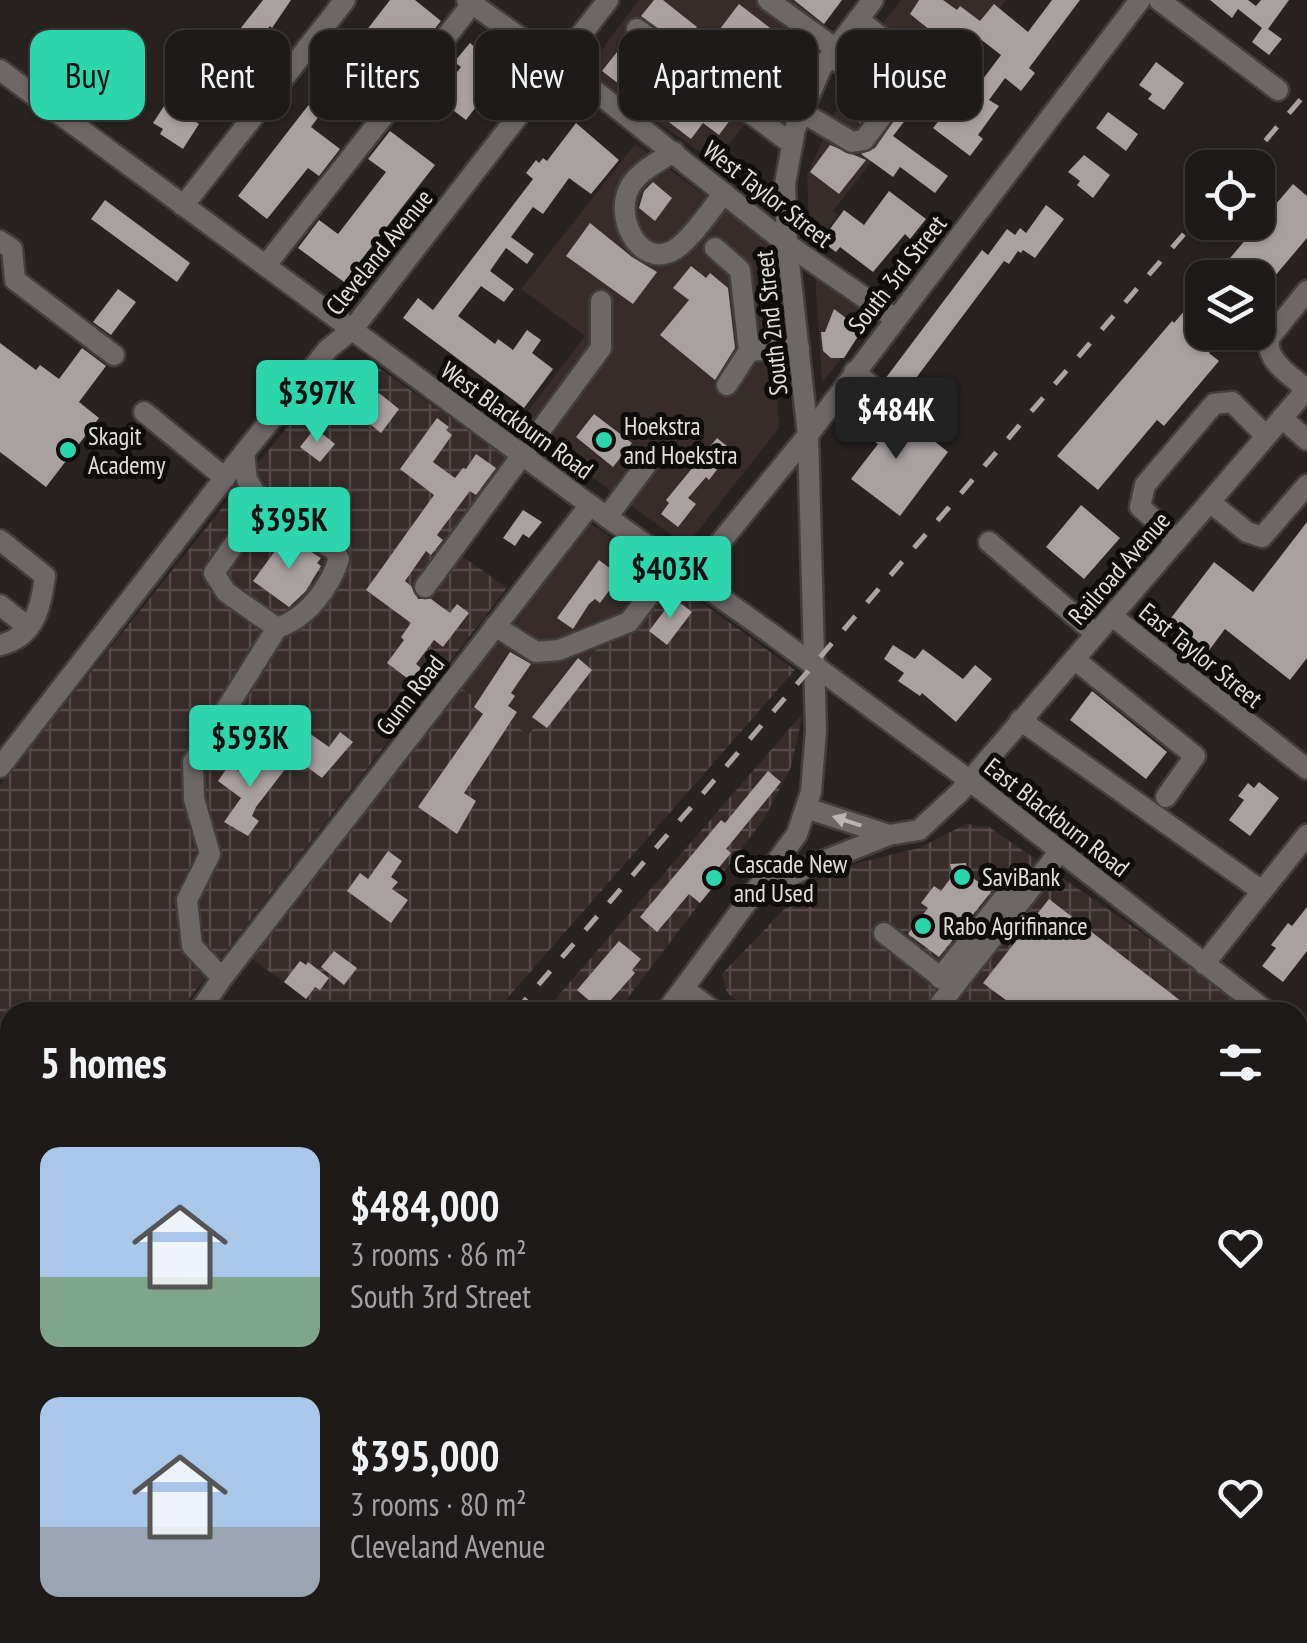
<!DOCTYPE html>
<meta charset="utf-8">
<style>
body{margin:0;font-family:"PT Sans Narrow",sans-serif;background:#262322;color:#f1f3f6;height:100vh;display:flex;flex-direction:column;font-size:38px;white-space:nowrap}
*{box-sizing:border-box;margin:0}
p{font-size:32px;color:#a1a1a2}
.icon{flex:none;width:55px;height:55px;fill:none;stroke:currentColor;stroke-width:2;stroke-linecap:round;stroke-linejoin:round}
.map{position:relative;flex:1;overflow:hidden}
.details{position:absolute;left:0px;top:1002px;width:1308px;height:642px;display:flex;flex-direction:column;background:#1e1a19;border-radius:30px 30px 0 0;box-shadow:0 2px 8px #0004,0 0 0 2px #3c3838}
.details>*{flex:none}
.banner{position:absolute;left:30px;top:30px;width:1248px;height:90px;display:flex;gap:20px}
.buttons{position:absolute;left:1185px;top:150px;display:grid;gap:20px}
.buttons a{display:grid;place-items:center;width:90px;height:90px;border-radius:20px;background:#1e1a19;box-shadow:0 2px 8px #0004,0 0 0 2px #3c3838;font-size:50px}
.price{position:absolute;translate:-50% -85px;padding:0 22px;border-radius:10px;background:#2cd5ab;color:#111;font-size:32px;line-height:65px;filter:drop-shadow(0 2px 5px #0008)}
.price::after{content:'';position:absolute;left:50%;top:60px;width:30px;height:22px;margin-left:-15px;background:inherit;clip-path:polygon(0 0,100% 0,50% 100%)}
.price.selected{background:#222;color:#fff}
ul{padding:0;list-style:none}
li{display:flex;align-items:center;gap:30px;height:250px;padding:0 40px}
li span{display:grid;place-items:center;flex:none;width:280px;height:200px;border-radius:20px;color:#555}
li>.icon{margin-inline-start:auto}
span .icon{width:120px;height:120px;fill:#fffc;stroke-width:1}
li b{font-size:42px}
h2{display:flex;justify-content:space-between;align-items:center;height:120px;padding:0 40px;font-size:42px}
.tag{padding:0 35px;border-radius:20px;background:#1e1a19;box-shadow:0 2px 8px #0004,0 0 0 2px #3c3838;font-size:35px;line-height:90px}
.tag.selected{background:#2cd5ab;color:#111}
.map>svg:first-child{display:block}
</style>
<div class="map">
<svg width="1307" height="1643" viewBox="0 0 1307 1643">
<defs>
<pattern id="industrial-grid" width="8" height="8" patternUnits="userSpaceOnUse" patternTransform="scale(2.5)"><rect width="8" height="8" fill="#382c2b"/><path d="M0 4h8M4 0v8" fill="none" stroke="#554a49"/></pattern>
<pattern id="grass-tufts" width="24" height="20" patternUnits="userSpaceOnUse" patternTransform="scale(2.5)"><rect width="24" height="20" fill="#732f31"/><path d="M3 7l-1-3M5 7V3M7 7l1-3M15 17l-1-3M17 17v-4M19 17l1-3" fill="none" stroke="#874d4e"/></pattern>
</defs>
<rect width="100%" height="100%" fill="#282221"/>
<g fill="#382c2b">
<polygon points="639,0 842,0 715,162 585,72"/>
<polygon points="901,0 1006,0 922,107 916,104 833,211 838,215 810,251 807,175 865,46"/>
<polygon points="635,144 771,244 779,428 686,546 519,423 585,336 521,289"/>
<polygon points="815,273 872,319 822,383"/>
<polygon points="585,519 658,571 528,735 458,686"/>
</g>
<g fill="url(#industrial-grid)">
<polygon points="340,361 370,362 524,469 459,554 507,588 179,1012 10,1012 10,1317 0,1309 0,785"/>
<polygon points="658,571 795,670 495,1012 325,1012 251,958 458,686 528,735"/>
<polygon points="803,713 791,767 764,819 617,1012 544,1012"/>
<polygon points="966,824 989,827 1256,1012 753,1012 727,993 722,974 809,883 858,863 919,848"/>
<polygon points="1298,1041 1307,1048 1307,1159 1298,1180"/>
<polygon points="10,1630 10,1635 144,1635 138,1643 0,1643"/>
<polygon points="219,1635 671,1635 672,1643 213,1643"/>
</g>
<polygon fill="url(#grass-tufts)" points="699,1635 987,1635 998,1643 708,1643"/>
<g fill="#a9a0a0" fill-rule="evenodd">
<polygon points="263,0 291,0 272,28 270,26 250,50 256,55 218,104 172,73 183,57 200,69 227,33 233,38"/>
<polygon points="390,0 415,0 441,21 421,46 405,34 364,88 349,76 311,127 340,149 319,176 308,168 267,219 238,196"/>
<polygon points="654,0 663,0 697,27 682,46 641,16"/>
<polygon points="794,0 842,0 824,24"/>
<path d="M 919,0 L 943,0 L 957,10 L 960,6 L 980,21 L 994,4 L 1028,32 L 1052,0 L 1080,0 L 1029,68 L 1035,73 L 1021,91 L 1005,78 L 989,100 L 999,106 L 978,135 L 983,139 L 970,156 L 933,128 L 941,118 L 920,101 L 893,136 L 948,176 L 935,193 L 900,167 L 893,177 L 861,154 L 875,148 L 902,109 L 896,87 L 869,67 L 878,56 L 910,80 L 924,79 L 931,70 L 927,57 L 941,39 L 910,14 ZM 970,31 L 1001,55 L 971,95 L 944,75 L 958,58 L 952,53 Z"/>
<polygon points="1210,0 1248,0 1256,6 1261,0 1289,0 1268,29 1282,39 1269,55 1252,42 1262,28 1238,9 1232,18"/>
<polygon points="739,4 801,52 775,86 713,38"/>
<polygon points="631,42 654,59 644,73 704,119 714,106 731,119 719,135 703,123 691,139 602,71 617,52 621,56"/>
<polygon points="470,43 507,75 493,93 489,90 466,120 437,98 461,67 454,62"/>
<polygon points="1156,62 1184,83 1164,110 1148,99 1152,94 1139,85"/>
<polygon points="848,86 874,104 860,123 838,106 840,103 837,101"/>
<polygon points="166,103 199,124 183,149 160,134 163,129 153,123"/>
<polygon points="1108,112 1138,134 1126,151 1096,128"/>
<polygon points="576,123 619,160 591,194 569,178 543,214 533,207 511,237 534,254 527,264 506,248 490,271 514,289 504,302 481,286 458,316 495,344 498,339 513,350 527,330 541,340 532,353 553,369 524,408 403,318 418,298 433,310 533,179 526,173 536,160 539,163 543,158 547,161"/>
<polygon points="390,131 435,165 344,282 298,248 319,220 338,234 386,172 368,159"/>
<polygon points="830,145 866,160 839,194 810,172"/>
<polygon points="1084,155 1110,175 1093,198 1077,185 1080,181 1068,172"/>
<polygon points="653,182 672,198 655,221 639,208 644,191"/>
<polygon points="1293,184 1307,196 1307,238 1258,296 1258,278 1213,278"/>
<polygon points="889,191 926,219 910,239 905,234 873,272 840,247 836,252 821,241 844,210 864,225"/>
<polygon points="105,200 190,263 177,282 91,219"/>
<polygon points="1046,205 1064,219 1035,258 1023,250 1021,253 1018,251 1009,264 1004,261 904,394 885,379 982,250 988,255 1007,229 1015,235 1020,228 1026,233"/>
<polygon points="590,223 632,257 657,272 633,304 566,256"/>
<polygon points="691,266 706,278 710,273 728,288 735,348 715,380 660,335 689,300 673,288"/>
<polygon points="118,289 136,302 111,335 93,322"/>
<polygon points="1202,290 1202,332 1226,332 1209,353 1219,361 1164,426 1157,420 1098,490 1057,456 1172,321 1174,323"/>
<polygon points="834,309 862,330 844,358 831,358 823,351 821,332 825,332"/>
<polygon points="0,343 36,370 40,365 59,379 82,348 106,366 79,402 99,418 46,487 0,452"/>
<polygon points="379,393 399,409 381,433 361,417"/>
<polygon points="873,404 899,425 890,438 928,436 948,452 900,516 851,479 878,444 858,430"/>
<polygon points="594,414 632,443 613,467 576,437"/>
<polygon points="437,418 449,427 446,430 452,435 433,462 455,478 463,468 466,469 476,454 496,468 476,495 470,491 437,535 443,540 431,555 426,551 405,581 411,586 418,599 431,599 450,613 457,604 469,613 443,647 434,640 416,664 421,668 411,681 387,663 404,640 401,637 411,623 366,590 434,495 400,469"/>
<polygon points="315,428 335,444 320,462 300,447"/>
<polygon points="717,438 732,450 709,480 706,477 688,498 696,504 678,527 661,514 669,503 666,500"/>
<polygon points="1081,505 1120,538 1084,579 1046,547"/>
<polygon points="523,510 542,522 529,538 523,534 515,546 503,538"/>
<polygon points="1307,522 1307,658 1290,680 1225,629 1207,653 1168,622 1214,562 1253,592"/>
<polygon points="286,536 321,558 317,563 321,566 305,592 289,607 253,581"/>
<polygon points="599,560 620,576 600,603 595,599 589,604 573,629 557,618"/>
<polygon points="674,598 692,612 667,645 649,631"/>
<polygon points="893,645 915,659 923,649 963,679 975,665 992,679 956,722 922,693 920,696 898,681 904,673 884,659"/>
<polygon points="510,652 531,664 511,693 515,696 508,706 517,712 464,793 476,801 457,834 418,807 483,714 474,707"/>
<polygon points="578,658 592,670 547,728 532,717"/>
<polygon points="1092,691 1167,752 1146,779 1070,720"/>
<polygon points="340,732 353,742 322,778 292,756 309,733 329,747"/>
<polygon points="261,750 286,768 256,807 252,816 259,821 248,836 224,822 241,798 218,781 229,765 243,774"/>
<polygon points="768,771 781,782 726,849 731,853 717,870 723,875 700,903 689,894 657,932 640,917 721,820 725,823"/>
<polygon points="1259,782 1279,798 1250,836 1229,820 1244,800 1238,796 1248,783 1254,788"/>
<polygon points="388,851 402,861 391,877 398,882 392,889 408,900 391,923 347,891 360,873 368,879"/>
<polygon points="966,863 967,873 991,892 939,957 908,934 928,908 921,903 934,886 941,891 953,875 950,864"/>
<polygon points="1049,899 1195,1012 1022,1012 983,983"/>
<polygon points="1307,907 1307,951 1283,982 1262,966 1276,948 1271,945 1288,923 1292,926"/>
<polygon points="619,941 641,959 632,970 635,973 601,1011 577,990"/>
<polygon points="334,951 357,968 344,985 321,967"/>
<polygon points="300,961 306,965 308,962 329,978 320,990 315,987 306,999 284,982"/>
</g>
<g fill="none" stroke-linecap="round" stroke-linejoin="round">
<defs>
<g id="minor">
<polyline points="467,0 594,90 787,244 894,318"/>
<polyline points="768,0 836,49"/>
<polyline points="1159,0 1278,90"/>
<polyline points="858,19 918,67"/>
<polyline points="637,29 792,144"/>
<polyline points="0,70 590,505 773,635 969,780 1267,1012"/>
<polyline points="802,112 852,142 864,140 889,107 887,97 830,56"/>
<path d="M 674,152 C 659,161 641,170 631,185 C 612,215 639,268 672,251 C 689,243 711,209 724,193"/>
<polyline points="183,206 345,0"/>
<polyline points="0,241 12,249 15,280 114,355"/>
<polyline points="715,248 740,270 749,351"/>
<polyline points="266,265 472,4"/>
<polyline points="854,372 911,417"/>
<polyline points="727,385 749,351 799,348"/>
<path d="M 1307,389 C 1291,376 1265,361 1269,338 L 1307,291"/>
<polyline points="144,412 225,478"/>
<polyline points="1282,418 1307,440"/>
<polyline points="1210,502 1247,532 1262,537 1307,485"/>
<path d="M 262,504 L 334,550 L 339,559 C 329,589 307,618 277,628"/>
<polyline points="607,517 646,465"/>
<path d="M 0,540 L 45,576 C 41,607 35,637 0,645"/>
<polyline points="1177,540 1140,507 1145,485 1214,404 1232,402 1266,436"/>
<polyline points="989,542 1096,634"/>
<polyline points="692,577 808,435 1140,0"/>
<polyline points="425,587 601,348 601,301"/>
<polyline points="0,605 28,627"/>
<polyline points="1112,616 1307,769"/>
<polyline points="495,626 536,652 559,650 629,622 673,564"/>
<polyline points="1074,659 1195,756 1166,797"/>
<polyline points="1020,720 1262,891"/>
<polyline points="0,767 244,453 328,349 352,330 608,0"/>
<polyline points="806,808 889,835"/>
<polyline points="757,893 808,867 889,835 919,830 959,793 1307,389"/>
<polyline points="884,933 949,984"/>
<polyline points="1204,964 1307,835"/>
<polyline points="222,978 192,946 187,900 210,854 194,799 193,762 277,628 226,592 214,573 262,504 247,480 244,453"/>
<polyline points="940,978 1019,879"/>
<polyline points="684,989 715,1012"/>
<polyline points="199,1012 222,978 590,505"/>
<polyline points="666,1012 797,834 811,792 816,731 808,435 787,244 785,184 795,129 821,68 873,0"/>
<polyline points="934,1012 1060,851"/>
<polyline points="1298,1037 1307,1044"/>
<polyline points="1298,1304 1307,1280"/>
<polyline points="426,1635 437,1643"/>
<polyline points="190,1643 196,1635"/>
<polyline points="1141,1643 1147,1635"/>
</g>
<g id="highway">
<polyline points="1298,1572 1307,1558"/>
<polyline points="1249,1643 1255,1635"/>
<polyline points="1303,1643 1307,1637"/>
</g>
</defs>
<use href="#minor" stroke="#433e3e" stroke-width="25"/>
<use href="#highway" stroke="#433e3e" stroke-width="35"/>
<use href="#minor" stroke="#6e6767" stroke-width="20"/>
<use href="#highway" stroke="#fd9291" stroke-width="30"/>
<g stroke="#a9a3a3" stroke-width="5" stroke-dasharray="18 18" stroke-linecap="butt">
<polyline points="1242,168 1307,92"/>
<polyline points="515,1012 1202,213"/>
<polyline points="0,1611 10,1599"/>
</g>
</g>
<defs><path id="oneway-solid" d="M-6-.8H1V-3.2L6.5 0L1 3.2V.8H-6Z" transform="scale(2.5)"/></defs>
<use fill="#bab4b4" href="#oneway-solid" transform="translate(847 821) rotate(-162)"/>
<g fill="#2cd5ab" stroke="#0f0c0c" stroke-width="4">
<circle cx="604" cy="440" r="10"/>
<circle cx="68" cy="450" r="10"/>
<circle cx="962" cy="877" r="10"/>
<circle cx="714" cy="878" r="10"/>
<circle cx="923" cy="926" r="10"/>
</g>
<g text-anchor="middle" dominant-baseline="central" stroke-width="10" stroke-linejoin="round" paint-order="stroke">
<g font-size="25" fill="#e3dede" stroke="#0f0c0c">
<text transform="translate(768 194) rotate(38)">West Taylor Street</text>
<text transform="translate(379 252) rotate(-51)">Cleveland Avenue</text>
<text transform="translate(897 274) rotate(-52)">South 3rd Street</text>
<text transform="translate(771 323) rotate(-96)">South 2nd Street</text>
<text transform="translate(517 420) rotate(36)">West Blackburn Road</text>
<text transform="translate(1119 568) rotate(-49)">Railroad Avenue</text>
<text transform="translate(1201 655) rotate(39)">East Taylor Street</text>
<text transform="translate(410 695) rotate(-52)">Gunn Road</text>
<text transform="translate(1057 817) rotate(38)">East Blackburn Road</text>
</g>
<g font-size="25" fill="#e3dede" stroke="#0f0c0c" text-anchor="start">
<text x="624" y="426">Hoekstra<tspan x="624" dy="29">and Hoekstra</tspan></text>
<text x="88" y="436">Skagit<tspan x="88" dy="29">Academy</tspan></text>
<text x="734" y="864">Cascade New<tspan x="734" dy="29">and Used</tspan></text>
<text x="982" y="877">SaviBank</text>
<text x="943" y="926">Rabo Agrifinance</text>
</g>
</g>
</svg>
<div class="buttons">
<a><svg class="icon" aria-label="locate" viewBox="0 0 24 24"><circle cx="12" cy="12" r="6"/><path d="M12 2v4M12 18v4M2 12h4M18 12h4"/></svg></a>
<a><svg class="icon" aria-label="layers" viewBox="0 0 24 24"><path d="M12 4l9 5-9 5-9-5zM3 14l9 5 9-5"/></svg></a>
</div>
<b class="price" style="left:317px;top:445px">$397K</b>
<b class="price selected" style="left:896px;top:462px">$484K</b>
<b class="price" style="left:289px;top:572px">$395K</b>
<b class="price" style="left:670px;top:621px">$403K</b>
<b class="price" style="left:250px;top:790px">$593K</b>
<div class="banner">
<a class="tag selected">Buy</a>
<a class="tag">Rent</a>
<a class="tag">Filters</a>
<a class="tag">New</a>
<a class="tag">Apartment</a>
<a class="tag">House</a>
</div>
<section class="details">
<h2>5 homes<svg class="icon" aria-label="filters" viewBox="0 0 24 24"><path d="M4 7h16M4 17h16"/><circle cx="9" cy="7" r="2"/><circle cx="15" cy="17" r="2"/></svg></h2>
<ul>
<li><span style="background:linear-gradient(#a9c7e8 65%,#7fa58c 0)"><svg class="icon" aria-label="home" viewBox="0 0 24 24"><path d="M3 11l9-7 9 7M6 9v11h12V9"/></svg></span><div><b>$484,000</b><p>3 rooms · 86 m²</p><p>South 3rd Street</p></div><svg class="icon" aria-label="heart" viewBox="0 0 24 24"><path d="M12 20l-8-8c-3-5 5-10 8-4 3-6 11-1 8 4z"/></svg></li>
<li><span style="background:linear-gradient(#a9c7e8 65%,#9aa5b1 0)"><svg class="icon" aria-label="home" viewBox="0 0 24 24"><path d="M3 11l9-7 9 7M6 9v11h12V9"/></svg></span><div><b>$395,000</b><p>3 rooms · 80 m²</p><p>Cleveland Avenue</p></div><svg class="icon" aria-label="heart" viewBox="0 0 24 24"><path d="M12 20l-8-8c-3-5 5-10 8-4 3-6 11-1 8 4z"/></svg></li>
</ul>
</section>
</div>
